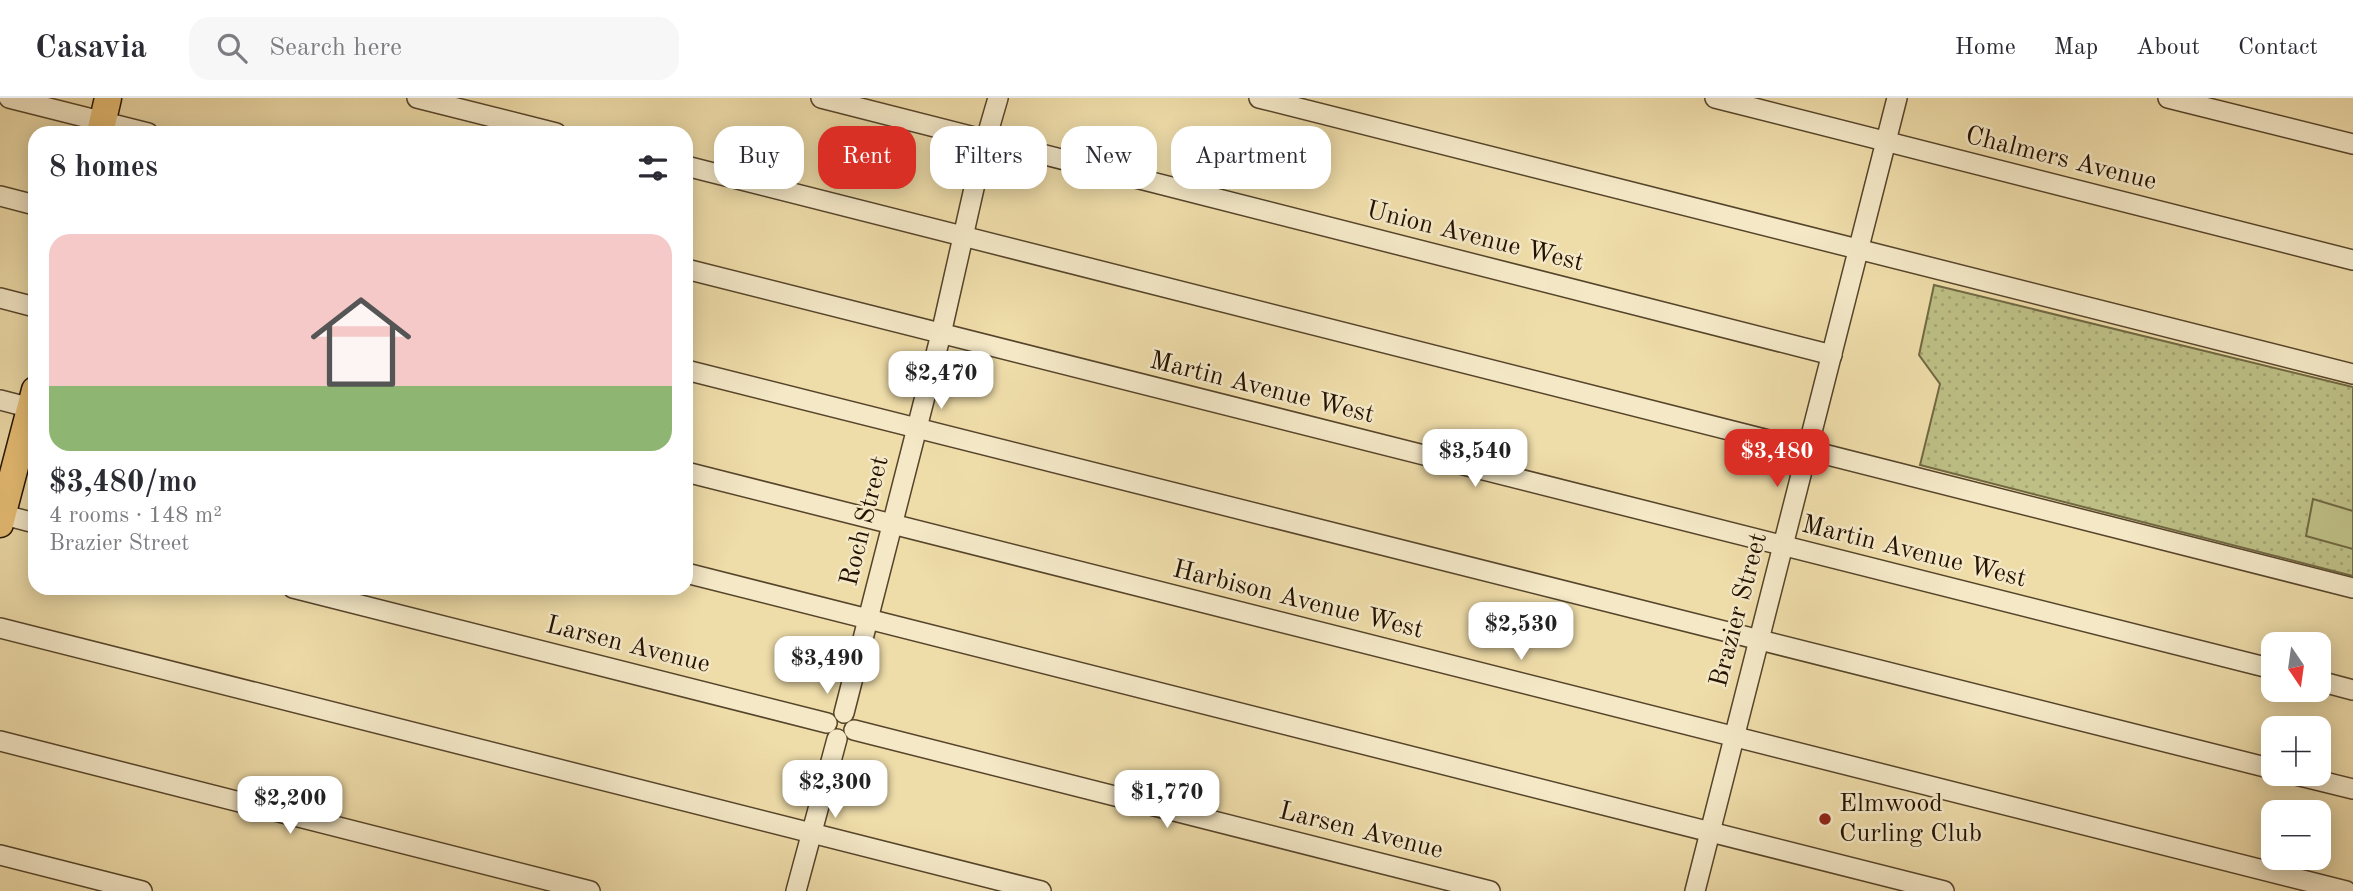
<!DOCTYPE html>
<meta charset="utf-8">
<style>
body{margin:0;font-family:"Old Standard TT",serif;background:#f7f7f7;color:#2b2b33;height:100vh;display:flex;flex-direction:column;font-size:26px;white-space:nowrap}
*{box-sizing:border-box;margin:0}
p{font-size:23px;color:#7c7c81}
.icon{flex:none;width:38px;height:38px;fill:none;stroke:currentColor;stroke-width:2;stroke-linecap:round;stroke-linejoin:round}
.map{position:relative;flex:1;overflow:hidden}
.drawer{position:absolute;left:28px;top:28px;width:665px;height:469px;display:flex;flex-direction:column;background:#fff;border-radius:21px;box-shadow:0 4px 18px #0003}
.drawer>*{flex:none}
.top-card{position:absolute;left:714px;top:28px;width:665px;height:63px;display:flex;gap:14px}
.needle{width:46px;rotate:167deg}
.buttons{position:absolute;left:2261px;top:534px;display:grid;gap:14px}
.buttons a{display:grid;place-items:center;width:70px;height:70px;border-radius:14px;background:#fff;box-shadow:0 4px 18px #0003;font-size:35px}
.price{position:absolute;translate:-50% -60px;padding:0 16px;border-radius:14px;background:#fff;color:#222;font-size:23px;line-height:46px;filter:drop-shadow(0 2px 4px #0008)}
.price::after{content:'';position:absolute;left:50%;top:42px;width:21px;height:16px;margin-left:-10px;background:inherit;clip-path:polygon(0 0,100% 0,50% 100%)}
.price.current{background:#d93025;color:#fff}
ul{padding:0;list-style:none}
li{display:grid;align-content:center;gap:14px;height:371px;padding:0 21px}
li span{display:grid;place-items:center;height:217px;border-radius:21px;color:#555}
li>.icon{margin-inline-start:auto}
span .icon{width:126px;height:126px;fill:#fffc;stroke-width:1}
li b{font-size:30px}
h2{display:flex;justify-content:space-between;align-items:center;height:84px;padding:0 21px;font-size:30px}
.chip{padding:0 24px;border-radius:21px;background:#fff;box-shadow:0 4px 18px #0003;font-size:24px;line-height:63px}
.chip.current{background:#d93025;color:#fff}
header{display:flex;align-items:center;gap:42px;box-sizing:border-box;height:98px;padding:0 35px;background:#fff;border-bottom:2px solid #e1e1e2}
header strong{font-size:33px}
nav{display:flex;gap:38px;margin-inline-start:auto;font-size:24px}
.search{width:490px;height:63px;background:#f7f7f7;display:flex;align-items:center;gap:18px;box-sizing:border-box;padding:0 24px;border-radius:21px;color:#7c7c81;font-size:26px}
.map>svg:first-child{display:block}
</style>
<header>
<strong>Casavia</strong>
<div class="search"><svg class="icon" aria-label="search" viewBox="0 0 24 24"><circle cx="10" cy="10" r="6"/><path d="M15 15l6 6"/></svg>Search here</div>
<nav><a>Home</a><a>Map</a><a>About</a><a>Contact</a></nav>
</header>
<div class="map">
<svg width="2353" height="793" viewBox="0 0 2353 793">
<defs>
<pattern id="grass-dots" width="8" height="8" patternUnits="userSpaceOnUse" patternTransform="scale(1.75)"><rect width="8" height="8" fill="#bdbf85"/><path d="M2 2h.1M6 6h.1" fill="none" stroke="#a2a371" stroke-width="1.8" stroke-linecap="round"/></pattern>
</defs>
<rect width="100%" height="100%" fill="#eedca9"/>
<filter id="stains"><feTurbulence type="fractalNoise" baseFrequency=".00286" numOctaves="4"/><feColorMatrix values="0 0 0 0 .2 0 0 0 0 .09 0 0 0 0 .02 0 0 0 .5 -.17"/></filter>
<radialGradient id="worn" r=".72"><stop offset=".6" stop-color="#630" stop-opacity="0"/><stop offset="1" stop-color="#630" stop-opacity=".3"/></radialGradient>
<polygon fill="url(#grass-dots)" stroke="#706842" stroke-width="2" points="1934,187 2353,289 2353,478 1920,367 1940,286 1919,257"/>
<polygon fill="#bdbf85" stroke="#706842" stroke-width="2" points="2313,401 2353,413 2353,451 2306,438"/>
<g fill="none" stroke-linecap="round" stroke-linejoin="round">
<defs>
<g id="minor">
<polyline points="9,0 148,35"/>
<polyline points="417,0 556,35"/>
<polyline points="821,0 1832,257"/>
<polyline points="1259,0 2353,276"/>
<polyline points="1715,0 2353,162"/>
<polyline points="2168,0 2353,46"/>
<polyline points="686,68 2353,490"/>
<polyline points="0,98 35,107"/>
<polyline points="686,171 2273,571"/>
<polyline points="0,200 35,209"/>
<polyline points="686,272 2273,671"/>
<polyline points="0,302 35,311"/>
<polyline points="686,374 2346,793"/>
<polyline points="0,416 35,425"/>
<polyline points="686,475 1944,793"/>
<polyline points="293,490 827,625"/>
<polyline points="0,530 1041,793"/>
<polyline points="2319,583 2353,592"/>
<polyline points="844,615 941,236 982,55 998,0"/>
<polyline points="854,632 1490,793"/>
<polyline points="0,643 590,793"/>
<polyline points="2292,676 2353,691"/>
<polyline points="0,757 142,793"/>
<polyline points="796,793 837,641"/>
<polyline points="1695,793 1897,0"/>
</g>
<g id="major">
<polyline points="100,35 108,0"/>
<polyline points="0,426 35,292"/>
</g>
</defs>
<use href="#minor" stroke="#56442a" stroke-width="22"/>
<use href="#major" stroke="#241100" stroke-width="29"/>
<use href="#minor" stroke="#f4e8c7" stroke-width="19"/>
<use href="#major" stroke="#e7be74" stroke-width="26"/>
</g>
<circle fill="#8f2418" stroke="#f4e8c7" stroke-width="2.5" cx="1825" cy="721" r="7"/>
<g text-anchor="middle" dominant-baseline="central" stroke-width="5" stroke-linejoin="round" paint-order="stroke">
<g font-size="26" fill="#241100" stroke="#f4e8c7">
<text transform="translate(2061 61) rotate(14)">Chalmers Avenue</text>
<text transform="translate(1475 139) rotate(14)">Union Avenue West</text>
<text transform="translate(1262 290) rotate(14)">Martin Avenue West</text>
<text transform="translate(865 423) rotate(-76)">Roch Street</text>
<text transform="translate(1914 454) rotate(14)">Martin Avenue West</text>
<text transform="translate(1298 502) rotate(14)">Harbison Avenue West</text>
<text transform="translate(1739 512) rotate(-75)">Brazier Street</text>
<text transform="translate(628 547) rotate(14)">Larsen Avenue</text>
<text transform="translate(1361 733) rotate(14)">Larsen Avenue</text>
</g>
<g font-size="26" fill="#241100" stroke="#f4e8c7" text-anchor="start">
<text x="1839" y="706">Elmwood<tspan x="1839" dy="30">Curling Club</tspan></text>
</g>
</g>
<rect width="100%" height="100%" filter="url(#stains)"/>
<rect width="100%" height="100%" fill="url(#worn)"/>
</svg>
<div class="buttons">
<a><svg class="needle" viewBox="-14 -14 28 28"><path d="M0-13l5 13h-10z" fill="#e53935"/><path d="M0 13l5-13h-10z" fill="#7c7c81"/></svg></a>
<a>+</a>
<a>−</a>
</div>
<b class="price" style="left:941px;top:313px">$2,470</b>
<b class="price" style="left:1475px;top:391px">$3,540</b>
<b class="price current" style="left:1777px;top:391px">$3,480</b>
<b class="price" style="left:1521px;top:564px">$2,530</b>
<b class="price" style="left:827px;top:598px">$3,490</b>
<b class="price" style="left:835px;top:722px">$2,300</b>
<b class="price" style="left:1167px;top:732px">$1,770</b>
<b class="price" style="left:290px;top:738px">$2,200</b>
<div class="top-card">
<a class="chip">Buy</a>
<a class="chip current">Rent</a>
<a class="chip">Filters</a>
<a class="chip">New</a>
<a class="chip">Apartment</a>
</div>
<section class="drawer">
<h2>8 homes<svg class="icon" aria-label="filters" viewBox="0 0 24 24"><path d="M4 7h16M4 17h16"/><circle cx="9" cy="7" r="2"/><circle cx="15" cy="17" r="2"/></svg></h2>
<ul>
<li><span style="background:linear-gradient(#f6c9c9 70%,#8fb573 0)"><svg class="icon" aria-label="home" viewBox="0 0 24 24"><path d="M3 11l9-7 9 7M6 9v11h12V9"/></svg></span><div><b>$3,480/mo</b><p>4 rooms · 148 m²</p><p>Brazier Street</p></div></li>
</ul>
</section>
</div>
